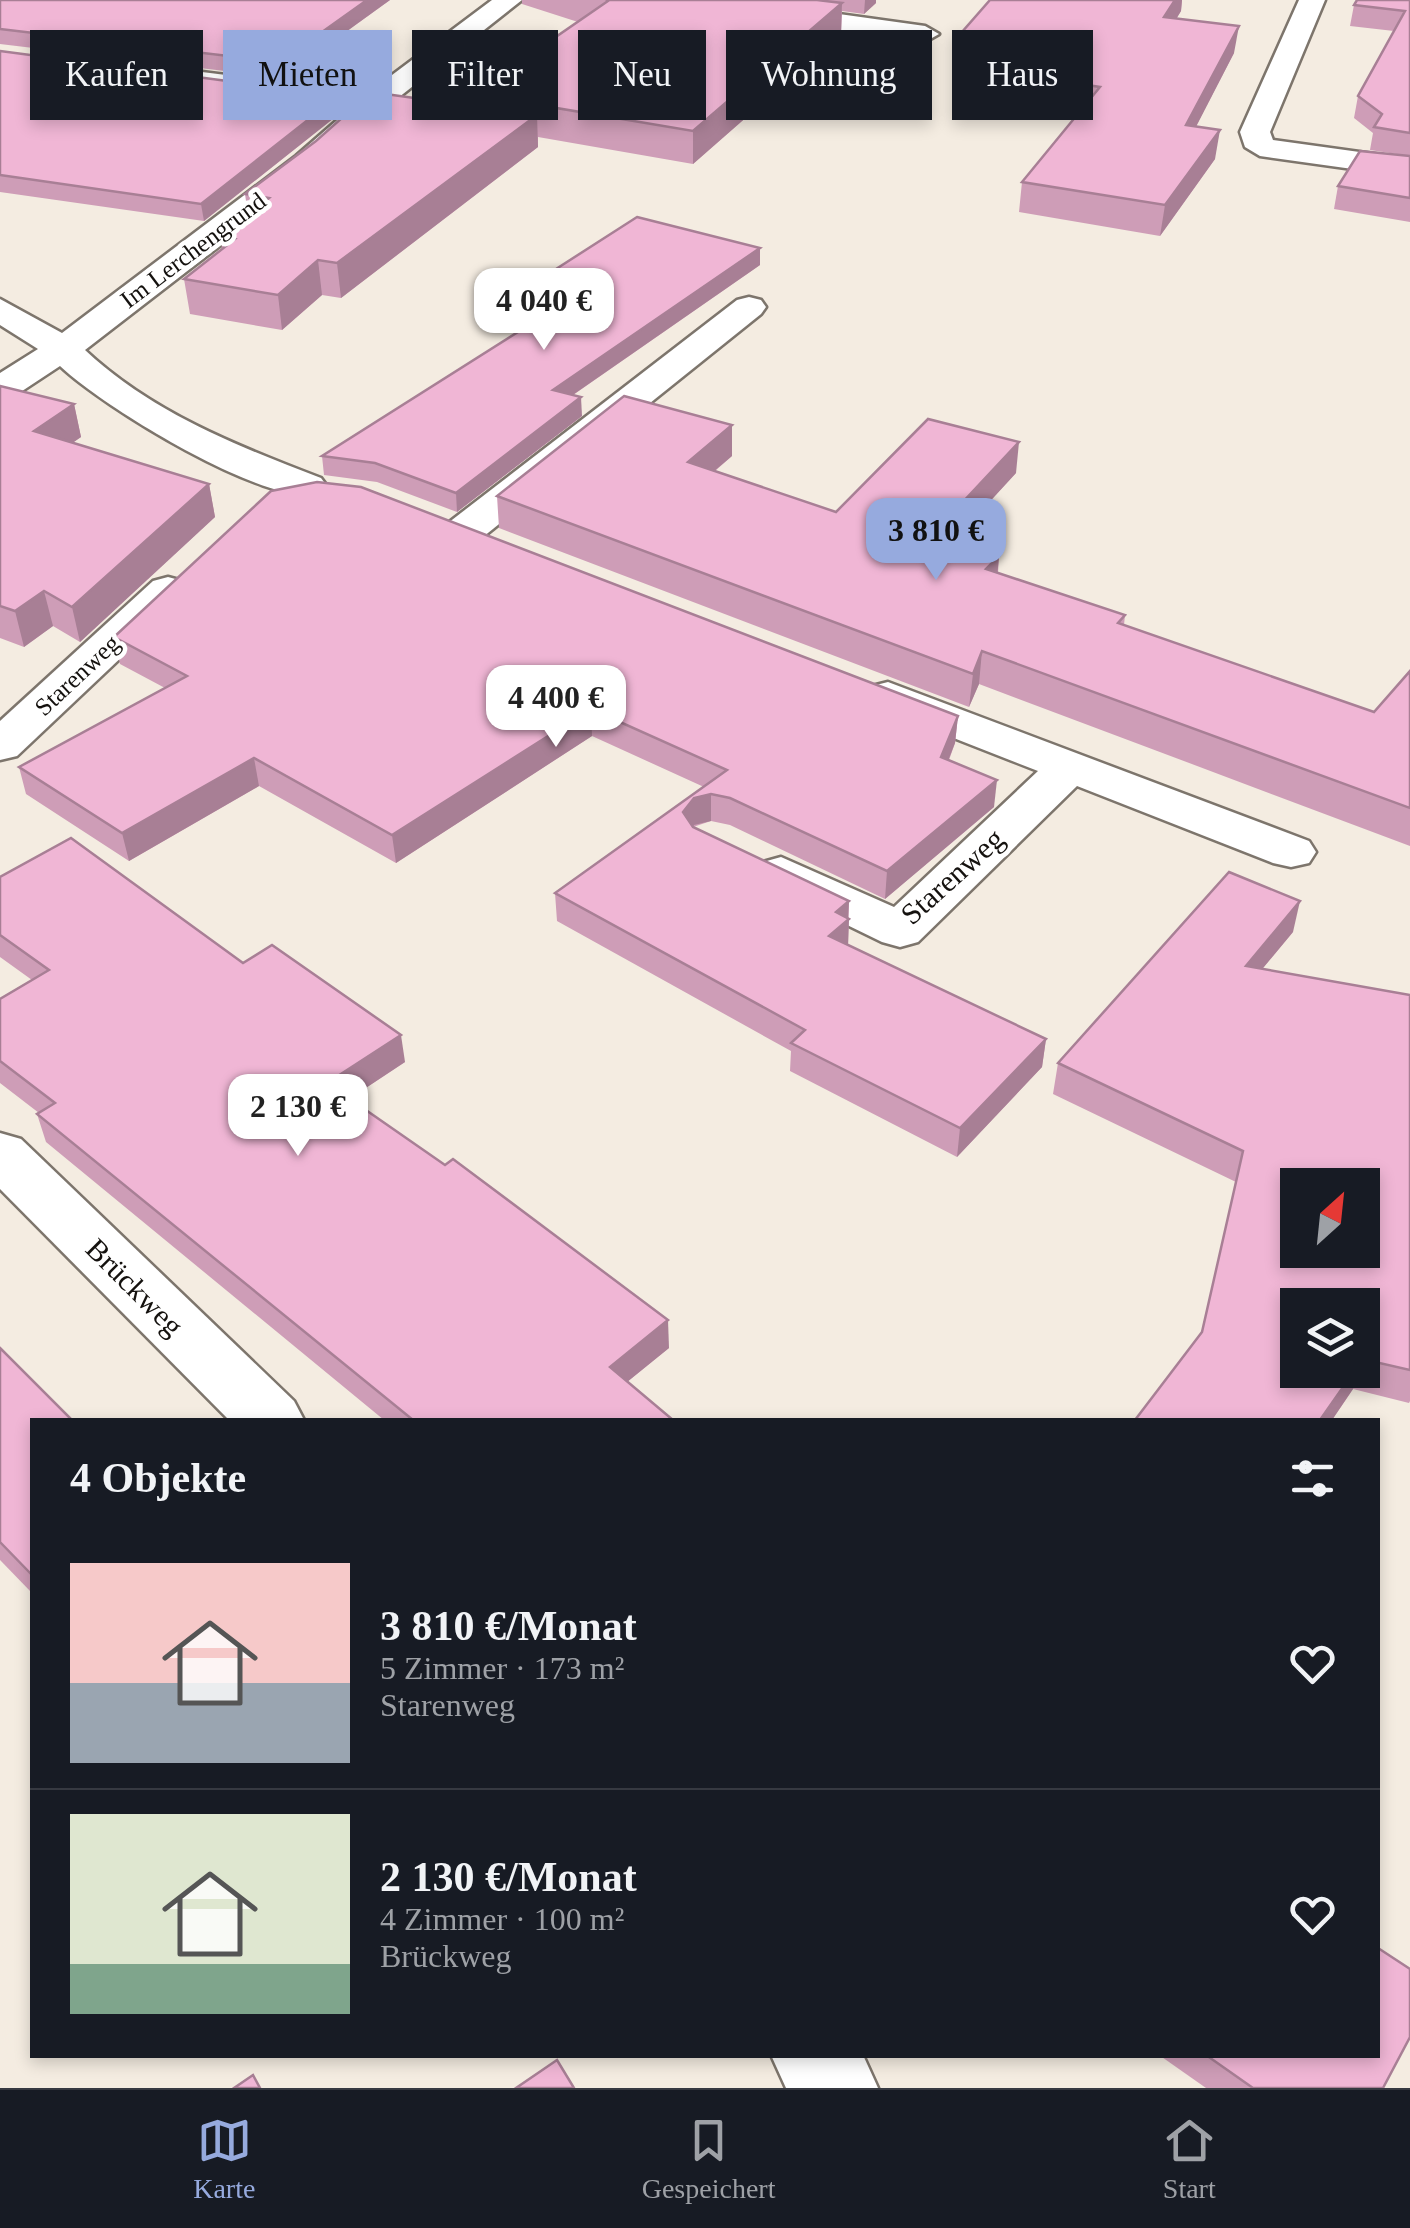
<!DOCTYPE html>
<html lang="de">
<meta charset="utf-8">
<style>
body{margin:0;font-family:"Times New Roman",serif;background:#242831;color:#f1f3f6;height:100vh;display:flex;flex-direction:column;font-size:38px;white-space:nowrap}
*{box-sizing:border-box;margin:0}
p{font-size:32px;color:#9ea1a6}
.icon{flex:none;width:55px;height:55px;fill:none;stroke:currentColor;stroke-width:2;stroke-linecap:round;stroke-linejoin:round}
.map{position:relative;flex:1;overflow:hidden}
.side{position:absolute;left:30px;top:1418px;width:1350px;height:640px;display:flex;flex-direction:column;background:#171b24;border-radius:0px;box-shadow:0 5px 15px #0003}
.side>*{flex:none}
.guide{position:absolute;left:30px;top:30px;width:1350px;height:90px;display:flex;gap:20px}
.needle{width:65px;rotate:27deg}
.fabs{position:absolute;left:1280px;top:1168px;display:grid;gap:20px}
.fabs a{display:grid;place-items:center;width:100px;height:100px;border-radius:0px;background:#171b24;box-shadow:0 5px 15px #0003;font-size:50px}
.price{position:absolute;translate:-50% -85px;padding:0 22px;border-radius:20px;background:#fff;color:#222;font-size:32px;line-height:65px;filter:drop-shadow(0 2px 5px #0008)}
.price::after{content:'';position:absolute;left:50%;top:60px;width:30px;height:22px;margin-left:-15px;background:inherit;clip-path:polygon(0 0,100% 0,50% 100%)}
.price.on{background:#96aade;color:#111}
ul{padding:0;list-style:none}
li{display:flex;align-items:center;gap:30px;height:250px;padding:0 40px}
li+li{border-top:2px solid #363941}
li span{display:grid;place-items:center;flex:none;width:280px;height:200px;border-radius:0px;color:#555}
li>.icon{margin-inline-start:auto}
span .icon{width:120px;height:120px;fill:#fffc;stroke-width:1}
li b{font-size:42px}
h2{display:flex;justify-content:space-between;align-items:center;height:120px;padding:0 40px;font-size:42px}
.chip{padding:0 35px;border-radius:0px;background:#171b24;box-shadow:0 5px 15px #0003;font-size:35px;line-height:90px}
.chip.on{background:#96aade;color:#111}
.menu{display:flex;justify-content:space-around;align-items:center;height:140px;border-top:2px solid #363941;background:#171b24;font-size:28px;color:#9ea1a6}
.menu a{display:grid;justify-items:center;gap:5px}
.menu .on{color:#96aade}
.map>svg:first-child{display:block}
</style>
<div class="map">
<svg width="1410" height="2088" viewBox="0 0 1410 2088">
<rect width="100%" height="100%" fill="#f4ece1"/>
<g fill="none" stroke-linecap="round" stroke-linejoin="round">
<defs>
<g id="minor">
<path d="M 492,0 L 522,0 L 384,109 L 318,170 L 85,350 C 151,412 237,446 321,478 L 327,486 L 321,494 C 267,508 102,406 60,366 L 13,397 L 0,400 L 0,373 L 38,349 L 0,325 L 0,299 L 62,333 L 296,156 L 350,109 L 194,89 L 184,86 L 180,80 L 184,74 L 194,71 L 368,93 Z"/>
<polygon points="668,0 739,0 925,26 939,34 925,42 681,8"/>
<polygon points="1299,0 1325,0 1270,132 1273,140 1410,159 1410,177 1260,156 1245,147 1240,132"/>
<polygon points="749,297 761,300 766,307 761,314 478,541 463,544 448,541 442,532 448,523 737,300"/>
<polygon points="168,577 183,581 189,590 183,599 17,756 0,760 0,721 153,581"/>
<polygon points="888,682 1309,841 1316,852 1309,863 1291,867 1273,863 1077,786 918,942 900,947 882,942 763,884 756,873 763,862 781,857 894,907 1038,771 872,706 865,696 872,686"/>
<polygon points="0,1133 21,1139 294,1401 304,1420 229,1420 0,1189"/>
<polygon points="771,2055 863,2055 878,2088 786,2088"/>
</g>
</defs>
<use href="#minor" stroke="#7d756c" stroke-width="5"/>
<use href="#minor" fill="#fff" fill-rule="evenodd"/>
</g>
<g fill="#ce9db7" fill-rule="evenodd">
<polygon points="0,0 390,0 282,78 0,44"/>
<polygon points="522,0 876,0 876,3 864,14 842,11 841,34 693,164 538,137 538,147 341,298 322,295 282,330 190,314 184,279 222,249 221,236 248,215 245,194 474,106 473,94 578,22 522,4"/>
<polygon points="990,0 1182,0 1181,11 1176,19 1234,53 1196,126 1215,159 1160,236 1019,212 1022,182 1079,113 957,95 959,66 966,60 959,59 962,32"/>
<polygon points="1410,0 1410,156 1370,150 1373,133 1354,118 1358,96 1394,31 1350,26 1354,5"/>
<polygon points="0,51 266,86 267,92 334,118 204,221 0,192"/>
<polygon points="1410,156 1410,222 1334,209 1338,186"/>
<polygon points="760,265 573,395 582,416 457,512 377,482 324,475 322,456 526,327 501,323 500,305"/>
<polygon points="0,386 74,404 81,437 72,443 209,484 215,517 80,642 53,626 24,647 0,638"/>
<polygon points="732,456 715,471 836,512 1016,473 953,541 999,556 998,573 1125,615 1124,625 1374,712 1410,671 1410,846 979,684 969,707 499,528 497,496"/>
<polygon points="114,637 958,716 955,743 949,760 994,807 885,899 730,825 711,821 693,827 849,901 848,945 1046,1039 1042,1067 957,1157 790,1071 791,1051 557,921 555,893 704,787 592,736 396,863 259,786 129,861 26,794 19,767 165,688 120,664"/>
<polygon points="0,877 243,963 405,1062 349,1099 669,1348 627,1382 673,1420 384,1420 46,1142 37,1114 39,1113 0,1083 0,999 32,980 0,957"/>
<path d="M 1293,932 L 1262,969 L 1410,995 L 1410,1401 L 1409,1403 L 1353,1389 L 1332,1420 L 1135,1420 L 1201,1334 L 1236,1182 L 1053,1094 L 1058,1063 ZM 1362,1305 L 1362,1370 L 1298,1370 Z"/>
<polygon points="0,1348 32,1420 32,1593 0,1560"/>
<polygon points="1159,2055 1378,2055 1383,2088 1206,2088"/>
</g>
<g fill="#a87f95">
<polygon points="367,0 390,0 282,78 280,62"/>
<polygon points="865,0 876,0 876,3 864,14"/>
<polygon points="1174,0 1182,0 1181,11 1161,44 1164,17"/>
<polygon points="842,3 841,34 693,164 693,131"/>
<polygon points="1239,26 1234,53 1182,154 1186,125"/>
<polygon points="332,101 334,118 204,221 201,204"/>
<polygon points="537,115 538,147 341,298 337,263"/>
<polygon points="1220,130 1215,159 1160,236 1165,205"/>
<polygon points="760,248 760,265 554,408 553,390"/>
<polygon points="318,260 322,295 282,330 278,295"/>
<polygon points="581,397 582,416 457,512 456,493"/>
<polygon points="74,404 81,437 41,465 34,431"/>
<polygon points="732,425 732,456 688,493 688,462"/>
<polygon points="1019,442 1016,473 930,567 932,535"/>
<polygon points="209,484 215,517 80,642 72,607"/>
<polygon points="999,556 996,589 986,569"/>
<polygon points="44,591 53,626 24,647 15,611"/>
<polygon points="982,651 979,684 969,707 973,674"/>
<polygon points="591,709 592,736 396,863 392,835"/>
<polygon points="958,716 955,743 939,784 941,757"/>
<polygon points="254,758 259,786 129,861 122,833"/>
<polygon points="997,780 994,807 885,899 887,871"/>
<polygon points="711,794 711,821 694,825 683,840 683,812 694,798"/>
<polygon points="849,901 848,920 849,919 848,947 829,936 836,912"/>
<polygon points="1300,901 1293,932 1239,997 1246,966"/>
<polygon points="401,1035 405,1062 331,1111 327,1083"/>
<polygon points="1046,1039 1042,1067 957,1157 960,1128"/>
<polygon points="668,1320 669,1348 611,1395 610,1367"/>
<polygon points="1355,1370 1359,1370 1353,1389 1332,1420 1320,1420"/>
</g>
<g fill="#f0b6d5" stroke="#a87f95" stroke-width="2.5" fill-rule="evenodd">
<polygon points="0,0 367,0 280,62 0,29"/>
<polygon points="606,0 817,0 842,3 693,131 473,94 608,1"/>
<polygon points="990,0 1175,0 1164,17 1239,26 1186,125 1220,130 1165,205 1022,182 1100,87 959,66 990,35 962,32"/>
<polygon points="1357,0 1410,0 1410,133 1374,127 1382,114 1358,96 1405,11 1354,5"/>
<polygon points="0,51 250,84 266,86 259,91 332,101 201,204 0,175"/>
<polygon points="371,92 537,115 337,263 318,260 278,295 184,279 235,239 221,236 269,198 245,194 316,141"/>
<polygon points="1360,151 1410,156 1410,198 1338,186"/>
<polygon points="637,217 760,248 553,390 581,397 456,493 375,463 322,456 548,313 500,305"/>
<polygon points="0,386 74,404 34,431 209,484 72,607 44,591 15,611 0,606"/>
<polygon points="624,396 732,425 688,462 836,512 928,419 1019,442 932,535 999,556 986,569 1125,615 1118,623 1374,712 1410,671 1410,808 982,651 973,674 497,496"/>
<polygon points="317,482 361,487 958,716 941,757 997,780 887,871 730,798 711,794 694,798 683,812 693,827 849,901 836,912 849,919 829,936 1046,1039 960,1128 791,1043 805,1030 555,893 727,770 591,709 392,835 254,758 122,833 19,767 187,676 114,637 271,491"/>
<polygon points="71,838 243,963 272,945 401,1035 327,1083 445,1165 453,1159 668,1320 610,1367 673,1420 413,1420 37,1114 55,1103 0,1061 0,999 49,970 0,935 0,877"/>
<path d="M 1229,872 L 1300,901 L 1246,966 L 1410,995 L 1410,1370 L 1362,1359 L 1362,1305 L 1298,1305 L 1298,1370 L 1355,1370 L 1320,1420 L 1135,1420 L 1202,1332 L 1243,1151 L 1058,1063 ZM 1298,1185 L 1362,1185 L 1362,1250 L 1298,1250 Z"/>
<polygon points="0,1348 72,1420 32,1420 32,1575 0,1542"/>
<polygon points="1378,1948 1410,1969 1410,2037 1383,2088 1253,2088 1206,2055 1378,2055"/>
<polygon points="557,2060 574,2088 516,2088"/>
<polygon points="253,2075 260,2088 234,2088"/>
</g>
<g text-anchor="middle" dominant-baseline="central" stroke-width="9" stroke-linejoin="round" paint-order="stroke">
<g font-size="25" fill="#14110e" stroke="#fff">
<text transform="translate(193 250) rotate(-37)">Im Lerchengrund</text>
<text transform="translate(77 675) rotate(-43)">Starenweg</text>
</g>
<g font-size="30" fill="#14110e" stroke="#fff">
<text transform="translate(952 876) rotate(-42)">Starenweg</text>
<text transform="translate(135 1287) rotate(45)">Brückweg</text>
</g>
</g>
</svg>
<div class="fabs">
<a><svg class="needle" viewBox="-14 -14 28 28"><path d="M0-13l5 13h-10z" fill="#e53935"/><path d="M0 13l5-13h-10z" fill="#9ea1a6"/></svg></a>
<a><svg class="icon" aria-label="layers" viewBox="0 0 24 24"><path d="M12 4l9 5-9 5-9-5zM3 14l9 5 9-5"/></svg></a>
</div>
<b class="price" style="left:544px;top:353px">4 040 €</b>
<b class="price on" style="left:936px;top:583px">3 810 €</b>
<b class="price" style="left:556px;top:750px">4 400 €</b>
<b class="price" style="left:298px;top:1159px">2 130 €</b>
<div class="guide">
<a class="chip">Kaufen</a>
<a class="chip on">Mieten</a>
<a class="chip">Filter</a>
<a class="chip">Neu</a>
<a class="chip">Wohnung</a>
<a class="chip">Haus</a>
</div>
<section class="side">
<h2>4 Objekte<svg class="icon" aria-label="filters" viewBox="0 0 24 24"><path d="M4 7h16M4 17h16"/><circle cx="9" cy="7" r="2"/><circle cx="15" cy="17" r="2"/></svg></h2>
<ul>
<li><span style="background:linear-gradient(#f6c9c9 60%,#9aa5b1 0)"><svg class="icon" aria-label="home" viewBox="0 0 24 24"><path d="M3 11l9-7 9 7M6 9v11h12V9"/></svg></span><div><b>3 810 €/Monat</b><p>5 Zimmer · 173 m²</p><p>Starenweg</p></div><svg class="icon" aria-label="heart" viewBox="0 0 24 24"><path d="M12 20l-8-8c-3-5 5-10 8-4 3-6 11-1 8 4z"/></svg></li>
<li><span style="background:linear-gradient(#dfe7d0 75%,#7fa58c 0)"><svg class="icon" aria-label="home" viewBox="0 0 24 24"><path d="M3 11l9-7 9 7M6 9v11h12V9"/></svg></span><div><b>2 130 €/Monat</b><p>4 Zimmer · 100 m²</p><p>Brückweg</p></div><svg class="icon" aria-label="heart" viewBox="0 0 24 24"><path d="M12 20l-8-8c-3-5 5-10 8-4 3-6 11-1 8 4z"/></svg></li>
</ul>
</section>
</div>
<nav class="menu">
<a class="on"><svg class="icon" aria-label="map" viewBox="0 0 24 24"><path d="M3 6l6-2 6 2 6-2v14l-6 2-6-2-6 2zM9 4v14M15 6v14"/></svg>Karte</a>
<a><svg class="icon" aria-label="saved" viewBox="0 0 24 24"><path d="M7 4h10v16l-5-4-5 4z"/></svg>Gespeichert</a>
<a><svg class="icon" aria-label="home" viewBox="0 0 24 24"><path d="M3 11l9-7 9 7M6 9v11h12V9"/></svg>Start</a>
</nav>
